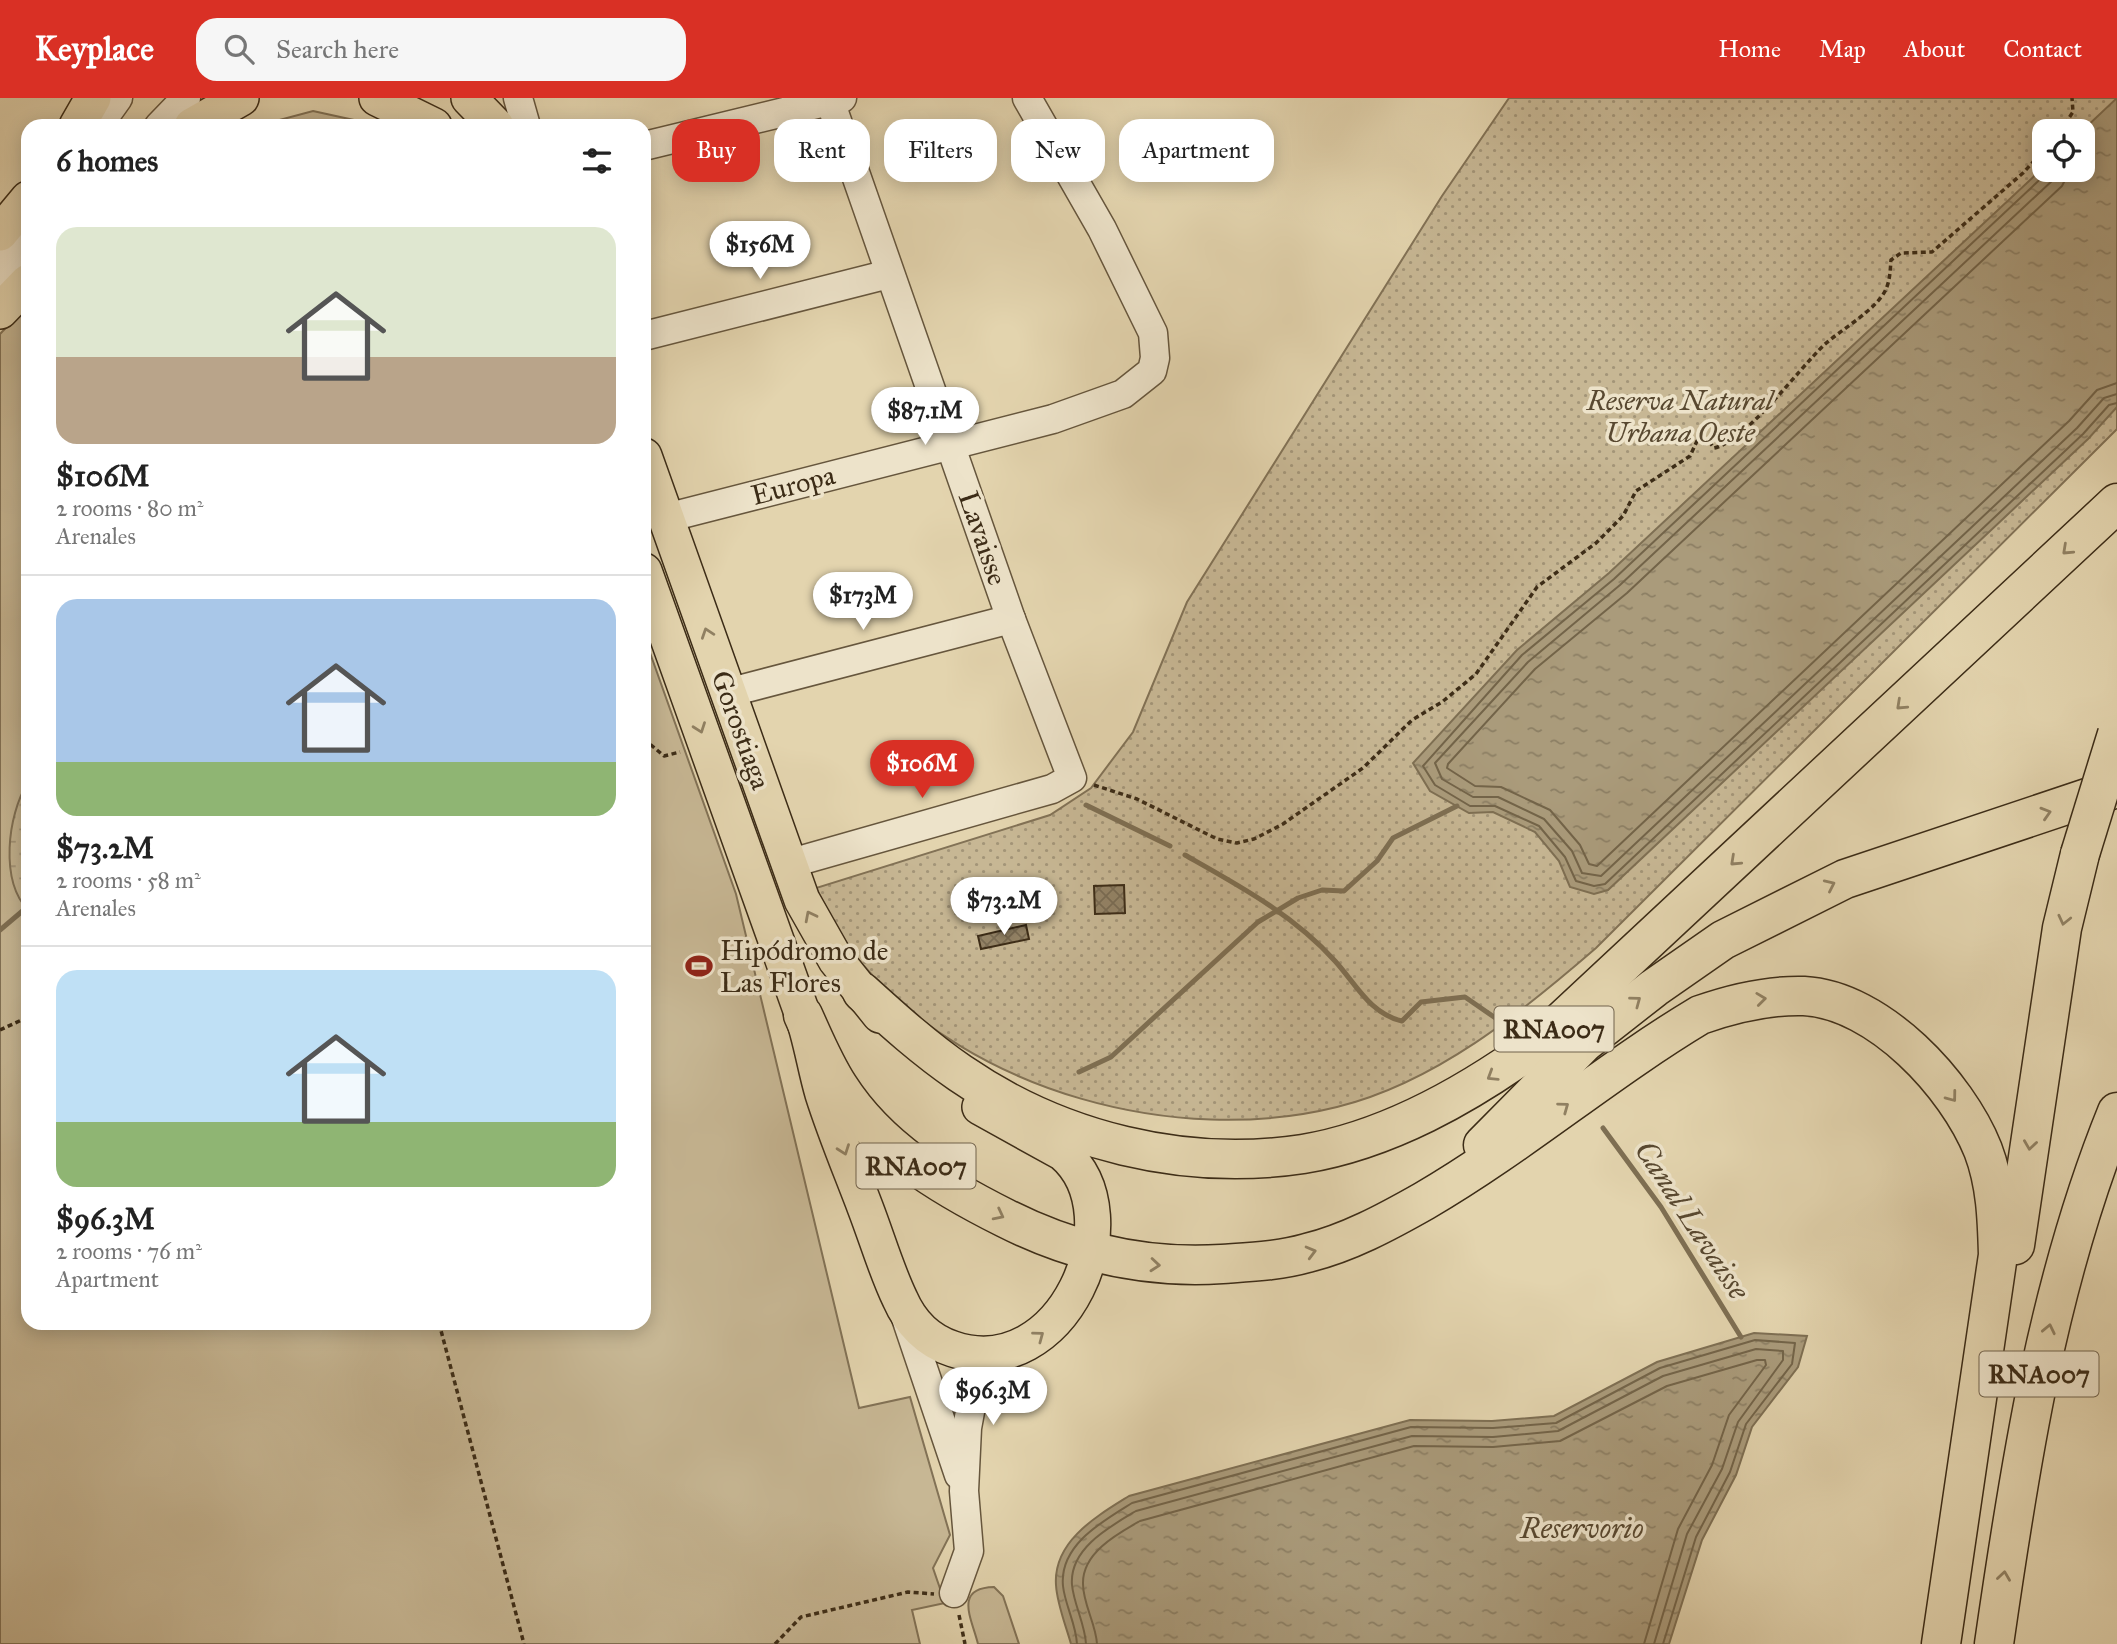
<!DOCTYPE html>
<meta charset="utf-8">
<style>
body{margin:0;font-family:"IM FELL Great Primer",serif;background:#f6f6f6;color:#222;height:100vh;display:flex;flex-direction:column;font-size:26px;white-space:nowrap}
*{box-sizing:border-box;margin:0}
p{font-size:23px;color:#767676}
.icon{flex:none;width:38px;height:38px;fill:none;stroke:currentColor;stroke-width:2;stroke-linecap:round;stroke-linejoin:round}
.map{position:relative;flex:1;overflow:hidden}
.sheet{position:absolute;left:21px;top:21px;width:630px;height:1211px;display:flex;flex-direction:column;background:#fff;border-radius:21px;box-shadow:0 4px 18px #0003}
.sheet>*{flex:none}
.top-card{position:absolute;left:672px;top:21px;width:665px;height:63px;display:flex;gap:14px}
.controls{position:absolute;left:2032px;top:21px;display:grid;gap:14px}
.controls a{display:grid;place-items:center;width:63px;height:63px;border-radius:14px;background:#fff;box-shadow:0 4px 18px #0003;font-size:35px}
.price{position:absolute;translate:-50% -60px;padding:0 16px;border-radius:24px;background:#fff;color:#222;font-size:23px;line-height:46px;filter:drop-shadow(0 2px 4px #0008)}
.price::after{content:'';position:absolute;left:50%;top:42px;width:21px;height:16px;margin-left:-10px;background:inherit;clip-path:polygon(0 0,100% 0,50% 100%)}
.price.selected{background:#d93025;color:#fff}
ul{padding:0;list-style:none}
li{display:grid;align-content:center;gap:14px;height:371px;padding:0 35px}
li+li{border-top:2px solid #e0e0e0}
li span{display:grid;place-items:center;height:217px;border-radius:21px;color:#555}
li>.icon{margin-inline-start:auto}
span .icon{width:126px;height:126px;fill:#fffc;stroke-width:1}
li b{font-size:30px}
h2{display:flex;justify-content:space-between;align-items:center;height:84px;padding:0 35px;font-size:30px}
.chip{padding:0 24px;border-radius:21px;background:#fff;box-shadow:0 4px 18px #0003;font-size:24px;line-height:63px}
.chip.selected{background:#d93025;color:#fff}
header{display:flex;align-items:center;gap:42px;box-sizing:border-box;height:98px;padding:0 35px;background:#d93025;color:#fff}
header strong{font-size:33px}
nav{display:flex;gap:38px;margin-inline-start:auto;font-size:24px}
.search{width:490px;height:63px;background:#f6f6f6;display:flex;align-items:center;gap:18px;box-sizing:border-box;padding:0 24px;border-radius:21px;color:#767676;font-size:26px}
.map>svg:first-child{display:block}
</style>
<header>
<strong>Keyplace</strong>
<div class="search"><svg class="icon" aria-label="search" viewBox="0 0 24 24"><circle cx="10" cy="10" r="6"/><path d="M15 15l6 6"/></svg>Search here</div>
<nav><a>Home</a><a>Map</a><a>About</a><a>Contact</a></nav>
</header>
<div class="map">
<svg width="2117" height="1546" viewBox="0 0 2117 1546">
<defs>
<pattern id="wetland-marsh" width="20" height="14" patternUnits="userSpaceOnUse" patternTransform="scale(1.75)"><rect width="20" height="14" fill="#c7b794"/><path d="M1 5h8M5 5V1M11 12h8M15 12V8" fill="none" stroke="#a39578"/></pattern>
<pattern id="park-dots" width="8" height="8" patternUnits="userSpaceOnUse" patternTransform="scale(1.75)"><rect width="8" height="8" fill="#c7b794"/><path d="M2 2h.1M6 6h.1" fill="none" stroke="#a39578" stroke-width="1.8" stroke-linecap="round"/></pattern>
<pattern id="water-ripples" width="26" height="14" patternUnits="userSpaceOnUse" patternTransform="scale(1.75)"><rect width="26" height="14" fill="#aa9b7b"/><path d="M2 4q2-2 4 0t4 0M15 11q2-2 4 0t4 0" fill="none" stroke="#8c7f64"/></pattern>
<pattern id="building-cross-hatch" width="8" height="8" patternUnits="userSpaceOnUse" patternTransform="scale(1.75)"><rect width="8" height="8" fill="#938366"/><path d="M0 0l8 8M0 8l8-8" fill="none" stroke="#796b53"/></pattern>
</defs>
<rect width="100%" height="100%" fill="#e3d4ae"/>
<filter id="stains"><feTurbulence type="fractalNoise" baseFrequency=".00286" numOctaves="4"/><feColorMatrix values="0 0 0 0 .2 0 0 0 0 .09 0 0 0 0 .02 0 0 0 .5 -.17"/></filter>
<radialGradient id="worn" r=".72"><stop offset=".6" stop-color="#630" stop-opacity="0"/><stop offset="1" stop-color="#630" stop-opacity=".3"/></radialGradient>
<g fill="#c7b794" stroke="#827256" stroke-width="2">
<polygon points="313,13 363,24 371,28 257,28"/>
<polygon points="28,207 28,1225 644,1225 644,538 736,796 859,1310 910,1299 950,1437 933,1470 945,1505 912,1512 920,1546 0,1546 0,236"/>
<path d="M 994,1489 L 1003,1498 L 1019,1546 L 978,1546 C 972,1521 953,1490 994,1489 Z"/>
</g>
<path fill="url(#wetland-marsh)" stroke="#827256" stroke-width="2" d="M 28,684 L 28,812 C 0,783 7,718 28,684 Z"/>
<path fill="url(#park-dots)" stroke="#827256" stroke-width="2" fill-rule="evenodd" d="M 1509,0 L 2117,0 L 2117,331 L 1596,850 C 1521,915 1435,985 1337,1009 C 1176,1049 973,994 863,867 C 843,844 830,817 816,790 L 1050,717 L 1091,690 L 1133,634 L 1187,504 L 1442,98 ZM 2044,33 L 2082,33 L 2082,72 L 2044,72 Z"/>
<g fill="url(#water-ripples)" stroke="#7e6f53" stroke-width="2">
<polygon points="2117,0 2117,309 2088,341 1608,792 1594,796 1570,789 1559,763 1535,734 1493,714 1469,715 1430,693 1413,665 1517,552 1609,475 2044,69 2044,72 2082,72 2082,33"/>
<path d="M 1754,1235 L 1807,1238 L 1798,1269 L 1752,1329 L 1736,1377 L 1702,1442 L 1669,1546 L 1071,1546 C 1066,1528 1057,1506 1056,1487 C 1053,1443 1097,1418 1129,1398 L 1410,1322 L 1492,1323 L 1554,1318 L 1657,1264 Z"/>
</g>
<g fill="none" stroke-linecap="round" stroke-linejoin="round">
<g stroke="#736449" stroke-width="2">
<polyline points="2050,72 1614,481 1522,557 1423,668 1435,687 1470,708 1495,708 1539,728 1565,759 1576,783 1594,788 1605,786 2083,336 2109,307 2117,305"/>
<polyline points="2059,72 2054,81 1620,487 1528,564 1435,665 1442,681 1473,699 1498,699 1544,721 1572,753 1582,775 1601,778 2077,330 2104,300 2117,296"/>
<polyline points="2070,72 2062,88 1627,495 1535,571 1448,666 1447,670 1475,688 1501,689 1550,712 1580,747 1589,766 1597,768 2069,323 2097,292 2117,285"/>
<path d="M 1077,1546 C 1076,1526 1065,1507 1063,1488 C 1059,1447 1103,1423 1132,1405 L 1411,1329 L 1493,1330 L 1556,1325 L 1660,1270 L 1755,1242 L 1795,1245 L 1792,1266 L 1746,1326 L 1730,1374 L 1696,1439 L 1663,1546"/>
<path d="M 1086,1546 C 1085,1526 1074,1507 1072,1487 C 1069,1451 1109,1429 1136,1413 L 1412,1338 L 1493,1339 L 1558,1333 L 1663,1278 L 1756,1251 L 1783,1253 L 1783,1262 L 1738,1324 L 1722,1371 L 1687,1436 L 1654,1546"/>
<path d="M 1097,1546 C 1096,1526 1083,1506 1083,1486 C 1082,1455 1117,1436 1140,1423 L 1414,1348 L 1493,1349 L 1560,1343 L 1667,1288 L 1757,1262 L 1765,1262 L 1766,1267 L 1729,1317 L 1712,1367 L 1678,1431 L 1644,1546"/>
</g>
<g stroke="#7e6f53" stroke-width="5">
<polyline points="1086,707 1170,748"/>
<path d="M 1185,757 C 1238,787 1294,817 1335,863 C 1356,886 1370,916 1402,923 L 1421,904 L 1465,899 L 1494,919"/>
<polyline points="0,832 26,810"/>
<polyline points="1079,974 1111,959 1258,824 1298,800 1322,792 1344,793 1377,763 1393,740 1457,708"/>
<polyline points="1603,1030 1661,1109 1741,1239"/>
</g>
</g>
<g fill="url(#building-cross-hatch)" stroke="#3c2c17" stroke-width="2">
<polygon points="1124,787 1125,815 1095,816 1094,788"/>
<polygon points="1026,827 1029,841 981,851 978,838"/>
</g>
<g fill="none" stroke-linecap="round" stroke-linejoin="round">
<defs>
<g id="minor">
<polyline points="518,0 526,28"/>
<polyline points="98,28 118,0"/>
<polyline points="159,28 186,0"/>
<polyline points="644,48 842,0"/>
<polyline points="0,157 28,124"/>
<polyline points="0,184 28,156"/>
<polyline points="644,238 889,176"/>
<polyline points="666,420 1053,321 1123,296 1152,273 1155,260 1153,235 1102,131 1027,0"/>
<polyline points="727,595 1011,521"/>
<polyline points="788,766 1052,691 1072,680 1011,521 829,0"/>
<polyline points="905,1217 959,1377"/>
<polyline points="954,1495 969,1453 964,1393 967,1330 972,1303 998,1255"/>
</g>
<g id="major">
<polyline points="377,0 434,28"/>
<polyline points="469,0 496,28"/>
<polyline points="77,28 93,0"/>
<polyline points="192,28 241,0"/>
<polyline points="0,135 28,101"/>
<polyline points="0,213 28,184"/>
<polyline points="644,358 802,802 836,862 880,917"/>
<path d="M 644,473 C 696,620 750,766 801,912 C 811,939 815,969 823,996 C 835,1034 851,1072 865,1109 C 877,1140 886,1172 900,1201 C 910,1224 928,1243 953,1251 C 1062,1288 1137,1118 1063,1055 L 980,1009"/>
</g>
<g id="highway">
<path d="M 862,894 C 894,923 925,951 960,975 C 1059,1043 1184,1074 1303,1056 C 1388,1042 1467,997 1536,947 L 2117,405"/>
<path d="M 803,917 C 814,941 824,966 839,989 C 878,1050 941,1088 1005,1120 C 1074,1155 1145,1171 1222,1166 C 1250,1164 1279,1163 1307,1155 C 1348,1145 1387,1124 1424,1103 C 1520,1047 1605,974 1700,917 C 1734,905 1768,897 1804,898 C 1879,902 1957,987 1983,1052 C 1996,1086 1997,1121 1998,1157 L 1941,1546"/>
<polyline points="1483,1047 1585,944 1654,890 1723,842 1845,781 2117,690"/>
<polyline points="2015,1147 2062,830 2080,756"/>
<path d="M 1994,1546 C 2020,1365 2048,1184 2117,1014"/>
</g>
</defs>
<use href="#minor" stroke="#66563d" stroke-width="31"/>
<use href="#major" stroke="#3c2c17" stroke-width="38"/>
<use href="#highway" stroke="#3c2c17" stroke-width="41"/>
<g stroke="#3c2c17" stroke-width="3.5" stroke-dasharray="5 3.5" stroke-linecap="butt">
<polyline points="2060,33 2073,14 2072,0"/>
<polyline points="644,641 664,658 680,654"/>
<path d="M 1094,687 L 1137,701 L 1217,741 L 1237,745 L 1254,741 L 1283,726 L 1363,670 L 1412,622 L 1442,604 L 1476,576 L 1537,489 L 1596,445 L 1623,418 L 1636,393 L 1690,358 L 1697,343 L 1708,342 L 1714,350 C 1745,344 1799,271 1824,247 C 1842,231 1868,217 1882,198 C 1890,187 1890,175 1891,162 L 1901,155 L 1932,154 L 2023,75 L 2044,52"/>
<polyline points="0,932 28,919"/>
<polyline points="439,1225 524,1546"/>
<polyline points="959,1517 965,1546"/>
<polyline points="775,1546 801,1519 908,1494 934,1496"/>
</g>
<use href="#minor" stroke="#ede3ca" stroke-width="28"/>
<use href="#major" stroke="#e3d4ae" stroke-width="35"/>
<use href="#highway" stroke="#e3d4ae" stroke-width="38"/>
<defs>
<polyline id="highway-bridge" points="2080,756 2117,636"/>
</defs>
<use href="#highway-bridge" stroke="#3c2c17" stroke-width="41" stroke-linecap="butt"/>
<use href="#highway-bridge" stroke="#e3d4ae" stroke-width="38"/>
</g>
<defs><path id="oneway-chevron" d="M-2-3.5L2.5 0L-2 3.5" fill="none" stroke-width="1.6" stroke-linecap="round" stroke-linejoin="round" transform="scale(1.75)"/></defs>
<g stroke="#908062">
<use href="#oneway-chevron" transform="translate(2067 452) rotate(137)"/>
<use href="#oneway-chevron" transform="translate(707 535) rotate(-109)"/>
<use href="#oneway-chevron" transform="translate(1901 607) rotate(137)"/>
<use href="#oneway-chevron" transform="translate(700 630) rotate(70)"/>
<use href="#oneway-chevron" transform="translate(2046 715) rotate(-17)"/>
<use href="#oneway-chevron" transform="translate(1735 763) rotate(137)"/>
<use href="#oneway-chevron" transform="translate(1830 787) rotate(-25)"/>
<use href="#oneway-chevron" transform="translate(810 818) rotate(-117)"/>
<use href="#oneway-chevron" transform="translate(2064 822) rotate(103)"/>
<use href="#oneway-chevron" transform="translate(1761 901) rotate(-7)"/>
<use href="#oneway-chevron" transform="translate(1636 903) rotate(-37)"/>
<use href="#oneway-chevron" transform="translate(1492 978) rotate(148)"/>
<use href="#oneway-chevron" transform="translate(1952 999) rotate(53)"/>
<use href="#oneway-chevron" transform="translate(1564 1009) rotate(-36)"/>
<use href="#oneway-chevron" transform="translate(2030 1047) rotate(98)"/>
<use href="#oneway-chevron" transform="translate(844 1052) rotate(70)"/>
<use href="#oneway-chevron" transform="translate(999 1117) rotate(27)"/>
<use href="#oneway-chevron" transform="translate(1311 1154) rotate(-15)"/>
<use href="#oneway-chevron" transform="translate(1155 1167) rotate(5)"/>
<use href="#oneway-chevron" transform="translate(2049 1231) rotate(-78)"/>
<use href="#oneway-chevron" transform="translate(1039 1238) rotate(-37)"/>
<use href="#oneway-chevron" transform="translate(2004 1478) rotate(-82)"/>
</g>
<defs>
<symbol id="stadium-bare" viewBox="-9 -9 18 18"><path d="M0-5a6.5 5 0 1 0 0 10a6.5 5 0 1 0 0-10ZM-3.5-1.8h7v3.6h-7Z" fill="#8f2418" stroke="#ede3ca" stroke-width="2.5" paint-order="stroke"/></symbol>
</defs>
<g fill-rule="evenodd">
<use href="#stadium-bare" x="680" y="849" width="38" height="38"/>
</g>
<g text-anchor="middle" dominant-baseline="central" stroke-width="7" stroke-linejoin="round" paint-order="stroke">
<g fill="#ede3ca" stroke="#71634d" stroke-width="2">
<rect x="1494.5" y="908.5" width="119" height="45" rx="5"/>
<rect x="856.5" y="1045.5" width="119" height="45" rx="5"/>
<rect x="1979.5" y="1253.5" width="119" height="45" rx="5"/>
</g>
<g font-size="26" font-weight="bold" fill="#3c2c17">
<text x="1554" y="931">RNA007</text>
<text x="916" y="1068">RNA007</text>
<text x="2039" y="1276">RNA007</text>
</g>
<g font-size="28" font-style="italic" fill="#584830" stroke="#ede3ca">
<text x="1680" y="302">Reserva Natural<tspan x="1680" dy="32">Urbana Oeste</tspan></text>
</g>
<g font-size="28" fill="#3c2c17" stroke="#ede3ca">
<text transform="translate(793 387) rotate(-15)">Europa</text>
<text transform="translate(983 440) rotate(71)">Lavaisse</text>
<text transform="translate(741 632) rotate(70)">Gorostiaga</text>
</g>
<g font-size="28" fill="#3c2c17" stroke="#ede3ca" text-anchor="start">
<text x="720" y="852">Hipódromo de<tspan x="720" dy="32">Las Flores</tspan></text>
</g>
<g font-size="30" font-style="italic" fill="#584830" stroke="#ede3ca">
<text transform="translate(1692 1122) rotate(57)">Canal Lavaisse</text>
<text x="1582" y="1430">Reservorio</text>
</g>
</g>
<rect width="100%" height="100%" filter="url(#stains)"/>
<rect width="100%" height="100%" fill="url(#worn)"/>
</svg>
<div class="controls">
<a><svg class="icon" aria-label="locate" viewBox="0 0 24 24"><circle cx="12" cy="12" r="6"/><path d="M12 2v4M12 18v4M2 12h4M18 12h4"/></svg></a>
</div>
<b class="price" style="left:760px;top:183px">$156M</b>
<b class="price" style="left:925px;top:349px">$87.1M</b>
<b class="price" style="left:863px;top:534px">$173M</b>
<b class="price selected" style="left:922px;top:702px">$106M</b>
<b class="price" style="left:1004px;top:839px">$73.2M</b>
<b class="price" style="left:993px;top:1329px">$96.3M</b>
<div class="top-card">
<a class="chip selected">Buy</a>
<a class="chip">Rent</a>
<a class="chip">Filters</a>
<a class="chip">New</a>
<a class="chip">Apartment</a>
</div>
<section class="sheet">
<h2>6 homes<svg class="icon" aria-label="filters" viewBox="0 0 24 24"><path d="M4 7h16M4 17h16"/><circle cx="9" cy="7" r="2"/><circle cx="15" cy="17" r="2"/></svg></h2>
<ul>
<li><span style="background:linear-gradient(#dfe7d0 60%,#b9a48a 0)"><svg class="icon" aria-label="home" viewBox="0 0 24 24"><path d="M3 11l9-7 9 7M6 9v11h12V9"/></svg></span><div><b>$106M</b><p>2 rooms · 80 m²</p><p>Arenales</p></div></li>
<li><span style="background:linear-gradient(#a9c7e8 75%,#8fb573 0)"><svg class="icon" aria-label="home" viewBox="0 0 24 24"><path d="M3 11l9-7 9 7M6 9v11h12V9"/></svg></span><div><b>$73.2M</b><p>2 rooms · 58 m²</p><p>Arenales</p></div></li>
<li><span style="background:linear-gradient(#bfe0f5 70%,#8fb573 0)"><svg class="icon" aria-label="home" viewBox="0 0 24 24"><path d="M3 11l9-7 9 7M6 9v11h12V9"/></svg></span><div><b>$96.3M</b><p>2 rooms · 76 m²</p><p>Apartment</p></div></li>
</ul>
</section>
</div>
